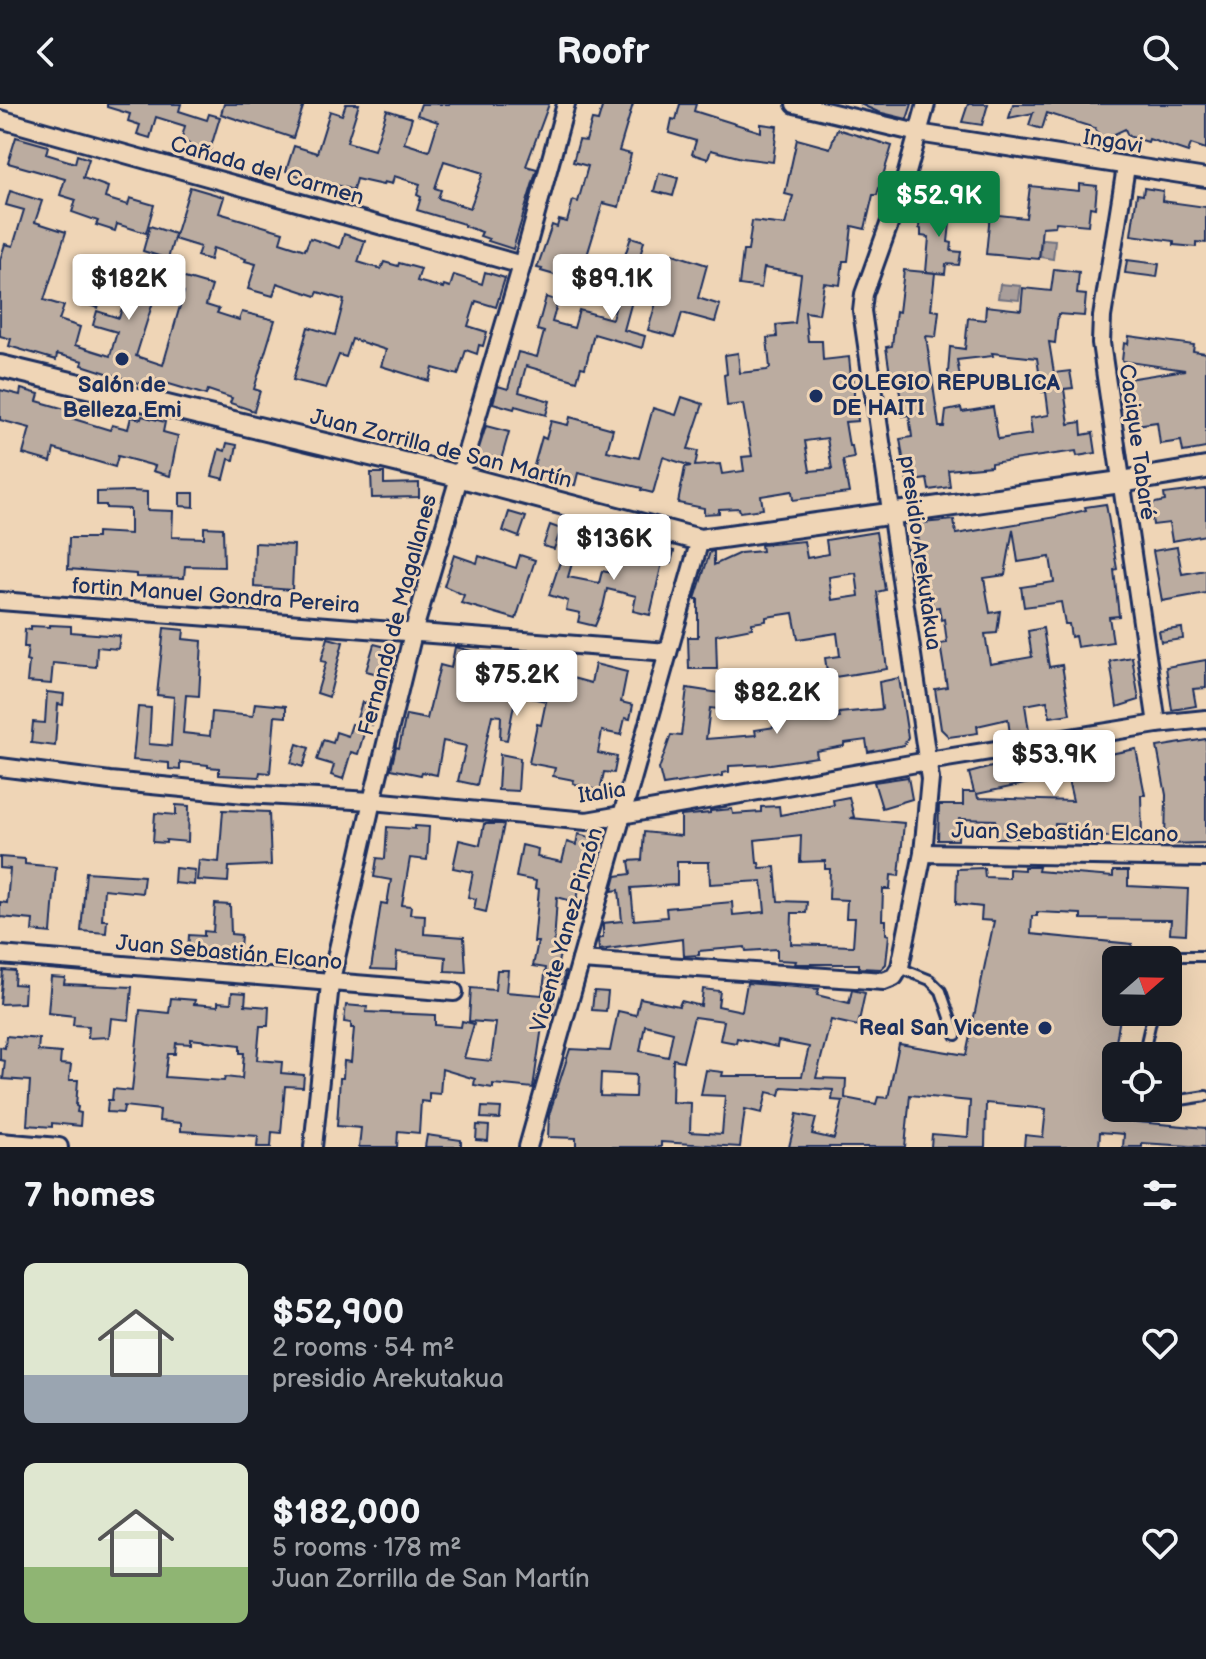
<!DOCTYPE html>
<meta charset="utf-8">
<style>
body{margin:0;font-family:"Balsamiq Sans",sans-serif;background:#242831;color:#f1f3f6;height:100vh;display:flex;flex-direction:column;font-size:30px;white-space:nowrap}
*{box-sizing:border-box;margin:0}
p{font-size:26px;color:#9ea1a6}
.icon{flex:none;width:44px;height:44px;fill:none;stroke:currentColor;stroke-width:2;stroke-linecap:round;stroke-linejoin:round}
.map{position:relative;height:1043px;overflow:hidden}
.side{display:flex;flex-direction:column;background:#171b24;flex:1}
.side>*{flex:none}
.needle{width:52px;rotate:70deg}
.tools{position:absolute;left:1102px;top:842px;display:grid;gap:16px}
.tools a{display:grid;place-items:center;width:80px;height:80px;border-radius:12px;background:#171b24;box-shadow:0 8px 32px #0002;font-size:40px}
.price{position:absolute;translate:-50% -68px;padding:0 18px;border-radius:8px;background:#fff;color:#222;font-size:26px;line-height:52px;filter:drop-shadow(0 2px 4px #0008)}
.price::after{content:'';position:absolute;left:50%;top:48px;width:24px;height:18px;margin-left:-12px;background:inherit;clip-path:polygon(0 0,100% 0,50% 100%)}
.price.on{background:#0b8043;color:#fff}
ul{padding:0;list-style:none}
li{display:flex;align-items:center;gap:24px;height:200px;padding:0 24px}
li span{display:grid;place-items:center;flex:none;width:224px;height:160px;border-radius:12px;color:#555}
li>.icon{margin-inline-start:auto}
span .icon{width:96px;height:96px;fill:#fffc;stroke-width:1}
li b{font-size:34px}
h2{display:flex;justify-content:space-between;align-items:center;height:96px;padding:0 24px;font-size:34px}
header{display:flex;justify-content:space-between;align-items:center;height:104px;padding:0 24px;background:#171b24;font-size:36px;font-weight:600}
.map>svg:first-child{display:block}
</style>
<header><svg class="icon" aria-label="back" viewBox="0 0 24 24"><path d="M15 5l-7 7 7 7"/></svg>Roofr<svg class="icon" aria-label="search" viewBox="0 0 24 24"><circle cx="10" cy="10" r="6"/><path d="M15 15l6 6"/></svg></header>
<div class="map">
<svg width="1206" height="1043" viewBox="0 0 1206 1043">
<rect width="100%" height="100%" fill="#efd5b6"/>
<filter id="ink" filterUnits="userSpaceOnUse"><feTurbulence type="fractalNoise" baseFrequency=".0125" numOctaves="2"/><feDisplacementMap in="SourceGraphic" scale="16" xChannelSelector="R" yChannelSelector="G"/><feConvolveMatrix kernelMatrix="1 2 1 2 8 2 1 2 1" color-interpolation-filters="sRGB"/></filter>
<g filter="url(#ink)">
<g fill="#a99e9a" stroke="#707282" stroke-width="2">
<polygon points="1042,135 1055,136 1053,155 1040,153"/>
<polygon points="1000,180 1021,182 1019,196 998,194"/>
</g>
<g fill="#bbaca0" stroke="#1b2f5e" stroke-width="2" fill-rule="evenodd">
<polygon points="107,0 181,0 179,7 207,16 209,10 220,13 210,46 181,37 185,22 156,13 150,34 137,30 140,21 128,17 130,10 107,3"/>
<polygon points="224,0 304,0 293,34 221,10"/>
<path d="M 346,0 L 359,0 L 347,38 L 374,46 L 387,6 L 412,14 L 404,39 L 429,47 L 438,18 L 417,11 L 421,0 L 549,0 L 526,62 L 537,65 L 513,145 L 488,137 L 489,135 L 480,132 L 482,128 L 464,122 L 464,120 L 417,106 L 421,93 L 417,91 L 420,80 L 394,72 L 392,80 L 384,78 L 383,81 L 356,75 L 353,86 L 333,80 L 331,85 L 286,67 L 294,42 L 317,49 L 330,7 L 342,11 ZM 444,57 L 483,69 L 470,104 L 438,94 L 441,86 L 435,84 Z"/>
<polygon points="603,0 633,0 619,47 631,50 619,103 603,99 579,178 541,167 542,165 537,164 552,121 557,123 559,116 567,118 573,96 578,98 588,62 573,58 579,36 586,37 592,16 598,17"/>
<polygon points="680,0 696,0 694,7 761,28 761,20 777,22 773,58 742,54 711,46 708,55 692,50 696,37 669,29 672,15 676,16"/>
<polygon points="860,0 912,0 907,15 878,8"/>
<polygon points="968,0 988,0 982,21 962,18"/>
<polygon points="1013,0 1206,0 1206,45 1191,40 1188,48 1149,35 1148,38 1128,32 1125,25 1102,36 1095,24 1047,9 1042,25 1029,21 1033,9 1009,14"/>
<path d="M 837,25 L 892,42 L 877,91 L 873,91 L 865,125 L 852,122 L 848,157 L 843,157 L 840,181 L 824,179 L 819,210 L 805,208 L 808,237 L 822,237 L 823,256 L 849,253 L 851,273 L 854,272 L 854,304 L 857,304 L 858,317 L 845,318 L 849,342 L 852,342 L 854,354 L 843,356 L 849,389 L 793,396 L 792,387 L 761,392 L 763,405 L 740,408 L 739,404 L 719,405 L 719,409 L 704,410 L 704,404 L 678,399 L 685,363 L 691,362 L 663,353 L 653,389 L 641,386 L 642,384 L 578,369 L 575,381 L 531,372 L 542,333 L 546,335 L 551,317 L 568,321 L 570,313 L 613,325 L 607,347 L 639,354 L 653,304 L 676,311 L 682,293 L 703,300 L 688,345 L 698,347 L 695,362 L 720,360 L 722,370 L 744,367 L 742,353 L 752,352 L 743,300 L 727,302 L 724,271 L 727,270 L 725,251 L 738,249 L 740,269 L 767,266 L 770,264 L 767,234 L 777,233 L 776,221 L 795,219 L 801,170 L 764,164 L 761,184 L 739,181 L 743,147 L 748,147 L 752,117 L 785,121 L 793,92 L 785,90 L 797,35 L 830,44 ZM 827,334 L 832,365 L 810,367 L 805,337 Z"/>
<polygon points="16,33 48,42 46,50 75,59 77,51 89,55 83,74 108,83 105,94 128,101 130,94 154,101 146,129 117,120 115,127 96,121 98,117 72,108 76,96 60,91 65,75 8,59"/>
<polygon points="659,69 678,74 673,92 654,87"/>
<polygon points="1079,80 1097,82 1095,104 1090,103 1088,121 1056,118 1055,122 1042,123 1039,155 986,150 990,110 1026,114 1030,82 1079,87"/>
<polygon points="190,83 224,93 219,109 283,128 280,138 305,146 310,134 340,144 344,130 365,137 358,158 381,165 384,158 398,162 399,159 421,165 417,177 443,184 444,181 450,183 454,171 482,180 485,168 505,174 496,203 476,197 468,222 487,228 483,242 479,241 477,250 466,246 458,271 433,264 429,277 381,262 386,246 352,235 346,253 339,251 326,284 293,276 308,223 335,231 344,196 318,188 316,192 277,179 273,192 248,185 256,160 245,157 246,155 213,144 210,156 197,152 200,143 174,135"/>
<polygon points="1144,84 1163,87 1162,97 1206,103 1206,139 1196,138 1196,143 1174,141 1174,137 1131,131 1137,90 1143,91"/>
<polygon points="10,87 42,97 35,118 66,128 44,196 64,202 59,216 80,223 75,241 110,252 117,228 93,221 97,207 119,214 132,171 159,179 136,252 163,261 184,188 160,181 167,157 181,161 178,172 212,182 206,201 219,205 217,209 239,216 242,208 275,216 254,285 260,287 254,307 230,299 232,294 208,286 206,291 149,274 147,282 82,261 83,257 57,250 56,256 9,242 11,235 0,232 0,156 5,140 13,142 24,106 6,101"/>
<polygon points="931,99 952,101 948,138 952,139 951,147 961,148 959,161 946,160 945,170 926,168 929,133 921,132 921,125 919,124 920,111 930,112"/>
<polygon points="150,122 175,130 168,155 143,147"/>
<polygon points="631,133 644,137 638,160 665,168 670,149 707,161 698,194 720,201 715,218 682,209 675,233 648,226 658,192 635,186 624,226 645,232 642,244 594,230 585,264 581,263 577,277 526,262 519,288 550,297 546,311 515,302 514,305 493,299 498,282 508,285 518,248 537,253 544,228 537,226 546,193 558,197 552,218 574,224 579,206 612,215 620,189 610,186 615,169 619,170"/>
<polygon points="1127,156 1159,160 1157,173 1125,169"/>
<polygon points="1054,165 1079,168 1077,190 1086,191 1084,212 1058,210 1055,239 1049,238 1054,269 1070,267 1073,284 1064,285 1069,320 1081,318 1082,331 1093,329 1096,349 1077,352 1076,347 991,359 991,362 948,366 950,383 929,386 927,375 907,378 900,335 912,333 909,311 903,312 897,269 890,270 886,243 892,242 896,207 899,208 904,166 935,169 931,206 939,207 936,233 926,232 939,323 944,323 946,307 961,304 962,308 993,303 998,335 1032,330 1030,314 1049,311 1046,288 1042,288 1037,254 992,249 993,252 957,256 961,279 947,282 950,243 965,245 968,214 985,216 986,202 1021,206 1023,184 1051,187"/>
<polygon points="92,182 103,186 98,204 86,200"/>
<polygon points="1129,232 1194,241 1193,247 1206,249 1206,344 1183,348 1181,337 1160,340 1157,318 1129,322 1121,276 1185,266 1122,257 1124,239 1128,240"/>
<polygon points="21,285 39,290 37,297 65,305 64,312 110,326 112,321 128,325 131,313 141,315 142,312 165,318 163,328 178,332 170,372 153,367 155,362 118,352 115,363 54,345 51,358 23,350 30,324 0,316 0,286 20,291"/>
<polygon points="486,322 509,328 501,356 492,353 489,364 474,360"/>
<polygon points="227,339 237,341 234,356 229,355 224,375 212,372 219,345 225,347"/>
<polygon points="371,369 384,369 384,380 419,379 419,393 372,394"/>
<polygon points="1206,385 1206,431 1172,437 1169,419 1153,421 1150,400 1165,397 1164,390"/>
<polygon points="131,387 147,388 147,406 173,407 172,433 204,434 204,423 223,424 224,463 185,462 184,474 136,473 136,470 68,465 69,434 97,434 97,428 130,430 130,405 106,404 106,401 97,401 97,388"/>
<polygon points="180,389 194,389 194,403 180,402"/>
<polygon points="1106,400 1117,465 1114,466 1119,512 1109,513 1113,538 1077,543 1075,532 1071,533 1069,520 1065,520 1061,498 1024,503 1021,483 1054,478 1050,453 1018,458 1013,425 1005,471 984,474 990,509 1000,507 997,529 985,530 990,560 1032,553 1028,527 1043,524 1049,563 1062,561 1070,610 1050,613 1047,597 1025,601 1029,627 1010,630 1008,615 977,622 978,629 949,633 941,625 935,585 947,583 940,540 947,539 944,515 941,516 939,503 933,504 931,494 922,495 920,469 924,468 918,434 914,434 911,420 954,416 956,430 1056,413 1086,406 1085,403"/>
<polygon points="509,408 526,413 519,433 503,427"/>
<polygon points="550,421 561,425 554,445 543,442"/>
<path d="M 876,428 L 885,486 L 877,488 L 887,565 L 828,574 L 825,554 L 840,552 L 837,529 L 798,535 L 793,509 L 766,513 L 766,517 L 752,519 L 752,524 L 716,531 L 717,565 L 689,565 L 688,533 L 698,533 L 698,495 L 695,495 L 710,448 L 714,447 L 714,461 L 740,449 L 762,447 L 761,441 L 804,437 L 807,454 L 828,450 L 826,436 ZM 856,469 L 859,492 L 832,496 L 829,473 Z"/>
<polygon points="650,438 671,443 670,446 674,447 671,459 662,459 650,511 633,507 636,492 607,485 603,503 595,522 578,518 580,509 566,506 568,497 549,491 562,452 573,456 568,473 599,479 602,467 612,469 621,440 648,449"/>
<polygon points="255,439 294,441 292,486 254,483"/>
<polygon points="1177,443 1182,470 1206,466 1206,489 1162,497 1153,447"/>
<polygon points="454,451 477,459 479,452 516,464 520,451 535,456 516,515 461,499 464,491 444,482"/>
<polygon points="50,521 71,522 71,528 120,532 118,545 97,543 96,563 53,559 51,580 27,578 29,558 26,557 28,543 24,543 25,525 31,526 31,522 50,523"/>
<polygon points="164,524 184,526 183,535 202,537 199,592 186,591 183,629 210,632 212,608 253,612 255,599 286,602 286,613 275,612 270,669 260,668 259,673 219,671 219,664 208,663 208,661 180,658 180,666 169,665 169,659 133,656 138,603 151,604 149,640 171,642 174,593 157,591"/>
<polygon points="1182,524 1183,535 1161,538 1159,527"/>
<polygon points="328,534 343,538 329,593 317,589 326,558 321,557"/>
<polygon points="374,540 390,544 382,571 366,567"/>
<polygon points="455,543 488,551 488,553 532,563 532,559 551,564 550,568 591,579 595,560 627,568 621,598 633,601 630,615 625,614 621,631 602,627 598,649 617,653 614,669 604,668 600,687 578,681 573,679 574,676 553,672 555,664 529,659 537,620 541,621 546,597 516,591 507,636 500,635 501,612 492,611 477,681 458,677 466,642 443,637 437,671 422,668 421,671 391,665 396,643 399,644 406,611 427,615 440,561 451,564"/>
<polygon points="1132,553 1139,596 1117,603 1110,557"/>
<polygon points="1206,556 1206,584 1193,585 1196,602 1172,606 1166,563"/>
<polygon points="899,574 908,633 904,641 868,648 866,636 844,639 844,642 816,647 817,653 771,660 729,662 729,668 722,669 722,672 663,681 659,665 671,631 681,632 687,584 720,589 718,605 710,604 706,635 756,631 755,626 775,623 771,596 793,592 796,613 810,611 811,618 840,614 839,609 882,605 879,578"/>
<polygon points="757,575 761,595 749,597 746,576"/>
<polygon points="47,588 64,590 63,601 58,600 55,642 31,639 33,618 45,619"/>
<polygon points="362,598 377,603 372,621 367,619 358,650 351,648 343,675 331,671 334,661 317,656 323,636 333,639 336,628 348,632 352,620 355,621"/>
<polygon points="1206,635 1206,739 1165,740 1166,691 1157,643"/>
<polygon points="297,640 309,644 303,663 291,659"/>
<path d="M 1136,645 L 1145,691 L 1141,691 L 1142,732 L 1092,733 L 1092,730 L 1077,729 L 1077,721 L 1055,720 L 1054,734 L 996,734 L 996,716 L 959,715 L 958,736 L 938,736 L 939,701 L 963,701 L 963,688 L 974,688 L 969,669 L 1003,660 L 1005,667 L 1078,650 L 1079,653 L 1093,650 L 1094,653 ZM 1067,671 L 1073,697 L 978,694 L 977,690 Z"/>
<polygon points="500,650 520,654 518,687 498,686"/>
<polygon points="908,673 912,695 882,704 874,678"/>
<path d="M 849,693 L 854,713 L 850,714 L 904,719 L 899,772 L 891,771 L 890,785 L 883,785 L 882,816 L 886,816 L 886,830 L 889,831 L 886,860 L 881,865 L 859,864 L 859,860 L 795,860 L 796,857 L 777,856 L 777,845 L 746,847 L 745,843 L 699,847 L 699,851 L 684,852 L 683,835 L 599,846 L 598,835 L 603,833 L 603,819 L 622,817 L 619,786 L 612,787 L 616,772 L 631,770 L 629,757 L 642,756 L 644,728 L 681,732 L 681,712 L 710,709 L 710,707 L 732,705 L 733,710 L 761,708 L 761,703 L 779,702 L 780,711 L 834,701 L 833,696 ZM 801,731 L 800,758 L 825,757 L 825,765 L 830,765 L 829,795 L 847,796 L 846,814 L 855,814 L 853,842 L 791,840 L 792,809 L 806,809 L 807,798 L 778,797 L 775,763 L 760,764 L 759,759 L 757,759 L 755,736 ZM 677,758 L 709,758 L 710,780 L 762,777 L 765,808 L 733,811 L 732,798 L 666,804 L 667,813 L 634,816 L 631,784 L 677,781 Z"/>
<polygon points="176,701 189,702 188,738 166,736 166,739 153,738 155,709 176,711"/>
<polygon points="223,706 269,708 271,761 229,763 228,778 197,776 199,756 219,758"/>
<polygon points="484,720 504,720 486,808 474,805 476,795 468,793 473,768 453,764 459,736 480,741"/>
<polygon points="415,722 429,723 427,756 410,754 402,801 411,802 410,810 425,811 424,830 464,833 466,868 445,867 446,853 397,848 396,866 371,865 381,799 387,800 391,776 374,773 377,754 385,755 387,723 415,725"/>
<polygon points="578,730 593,734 576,798 557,793 554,841 562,842 556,867 565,868 563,880 555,879 553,910 544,909 533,984 493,980 493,984 474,981 475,975 442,965 440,990 429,989 429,998 421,997 419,1029 398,1027 397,1043 359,1043 361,1024 337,1022 340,974 343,974 344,957 351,958 354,924 351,924 351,919 344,918 346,901 367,903 366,908 435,911 435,921 461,923 462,917 474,920 464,954 491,957 496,919 469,917 471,884 495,886 497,866 508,866 506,888 542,891 546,864 533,862 538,838 534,838 539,785 535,784 536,777 516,773 522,741 538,745 537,753 562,758 567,738 576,741"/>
<polygon points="0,753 25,755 25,760 56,763 51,829 32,827 33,816 0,813 0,798 7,799 10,765 0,764"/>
<path d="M 1024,763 L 1039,763 L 1038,767 L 1113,773 L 1113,767 L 1128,767 L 1128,782 L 1188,785 L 1186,830 L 1170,829 L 1171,816 L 1081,815 L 1081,810 L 1037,808 L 1037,812 L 1032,812 L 1031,830 L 1132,840 L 1129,856 L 1116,856 L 1116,908 L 1121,908 L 1103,1015 L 1206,1024 L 1206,1043 L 1142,1039 L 1142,1043 L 1123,1043 L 1124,1030 L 1100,1028 L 1099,1043 L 1024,1043 L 1025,1031 L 1043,1033 L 1046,1005 L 986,999 L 985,1043 L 931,1043 L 932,1030 L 968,1033 L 970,997 L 910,991 L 905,1043 L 789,1043 L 797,1010 L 816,1014 L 812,1030 L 834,1035 L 843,997 L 832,996 L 833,986 L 782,983 L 780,991 L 767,988 L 762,1009 L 745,1005 L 740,1043 L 661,1038 L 661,1043 L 576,1043 L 576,1034 L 548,1033 L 549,1011 L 570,945 L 610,947 L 618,907 L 636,911 L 640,894 L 679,902 L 681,897 L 701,902 L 703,885 L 720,887 L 718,902 L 742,907 L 747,879 L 819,885 L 817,891 L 849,899 L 852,886 L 865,889 L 858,922 L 831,916 L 816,974 L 846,975 L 845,994 L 876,1000 L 878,993 L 888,994 L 899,940 L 966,951 L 994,817 L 981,816 L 982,803 L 956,800 L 957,765 L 984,764 L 985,773 L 1009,774 L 1009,765 L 1024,766 ZM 694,913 L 724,917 L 720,936 L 736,939 L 737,934 L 777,943 L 778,937 L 809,943 L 802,972 L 722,972 L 723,968 L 706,966 L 701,991 L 725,992 L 722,1030 L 690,1028 L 691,999 L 672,998 L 673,955 L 683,957 ZM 645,921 L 673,928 L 668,953 L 640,947 ZM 601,969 L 636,971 L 635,993 L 600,992 Z"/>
<polygon points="175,764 195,766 194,781 174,779"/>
<polygon points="86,768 144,772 142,789 104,785 102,816 107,816 106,829 81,827"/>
<polygon points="215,800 230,801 231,830 241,831 240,844 234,844 233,850 188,847 189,831 204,832 204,827 213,828"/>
<polygon points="3,866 15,867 14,880 25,881 24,899 0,900"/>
<polygon points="51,873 65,874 64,880 132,883 129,916 111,914 109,933 88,934 89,922 73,921 74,912 48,909"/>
<polygon points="594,887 608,888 606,907 592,906"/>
<path d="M 232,888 L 246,889 L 245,901 L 269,903 L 268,922 L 260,922 L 257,956 L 282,958 L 281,969 L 304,971 L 303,983 L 285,982 L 281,1029 L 272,1028 L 271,1043 L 257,1043 L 258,1032 L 181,1027 L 181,1019 L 159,1017 L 160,1006 L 124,1002 L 123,1009 L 107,1008 L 108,996 L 112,996 L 113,985 L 132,987 L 140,906 L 169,909 L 171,894 L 195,896 L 194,900 L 218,902 L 218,898 L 231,899 ZM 191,935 L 240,941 L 240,949 L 244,949 L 242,975 L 225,973 L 224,977 L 165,973 L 168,950 L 175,950 L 176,939 L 191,940 Z"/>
<polygon points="6,932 39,935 38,947 61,949 60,960 71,961 69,976 78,976 76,1002 78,1003 77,1008 81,1009 80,1022 52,1019 52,1023 27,1021 30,977 3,975 5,957 0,956 0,943 5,944"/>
<polygon points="482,1003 501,1004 500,1015 481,1014"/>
<polygon points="477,1021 489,1022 488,1037 476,1036"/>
<polygon points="427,1031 461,1036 461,1043 425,1043"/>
</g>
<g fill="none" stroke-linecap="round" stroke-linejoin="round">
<defs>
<g id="service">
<polyline points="1168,858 1177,852 1206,852"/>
<polyline points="900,864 930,876 941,887 956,931"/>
<polyline points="1143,952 1153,908"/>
<polyline points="1168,998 1206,992"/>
</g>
<g id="minor">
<polyline points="795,0 918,29 1206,74"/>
<polyline points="0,15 522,161"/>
<polyline points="1126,63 1102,213 1101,239 1157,620"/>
<polyline points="0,497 668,548"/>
<polyline points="0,663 110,677 245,690 372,697 587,717 928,657 1157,620 1206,615"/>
<polyline points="923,749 1206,754"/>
<polyline points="0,851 454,888"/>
<polyline points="581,856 884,877 894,873 900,863 923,749 930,675 862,207 864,190 905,76 926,0"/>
<polyline points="0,1038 59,1043"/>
<polyline points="313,1043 330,880 372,697 413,529 522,161 566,0"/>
<polyline points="528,1043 700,436"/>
</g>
<polyline id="tertiary" points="0,262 458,372 700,436 1121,378 1206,364"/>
</defs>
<use href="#service" stroke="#1b2f5e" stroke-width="14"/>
<use href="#minor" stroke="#1b2f5e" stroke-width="22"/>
<use href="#tertiary" stroke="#1b2f5e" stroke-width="26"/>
<use href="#service" stroke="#efd5b6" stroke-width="8"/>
<use href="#minor" stroke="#efd5b6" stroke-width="16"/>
<use href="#tertiary" stroke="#efd5b6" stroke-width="20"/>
</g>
</g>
<g fill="#1b2f5e" stroke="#efd5b6" stroke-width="3">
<circle cx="122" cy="255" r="8"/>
<circle cx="816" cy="292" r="8"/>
<circle cx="1045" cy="924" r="8"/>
</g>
<g text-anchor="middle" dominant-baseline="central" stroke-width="6" stroke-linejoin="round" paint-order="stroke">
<g font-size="22" fill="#1b2f5e" stroke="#efd5b6">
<text transform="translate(1113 38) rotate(9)">Ingavi</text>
<text transform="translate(267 67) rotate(16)">Cañada del Carmen</text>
<text transform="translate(1137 338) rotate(82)">Cacique Tabaré</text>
<text transform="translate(441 345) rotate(14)">Juan Zorrilla de San Martín</text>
<text transform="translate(920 449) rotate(82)">presidio Arekutakua</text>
<text transform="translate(216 492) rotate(4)">fortin Manuel Gondra Pereira</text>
<text transform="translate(398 511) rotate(-75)">Fernando de Magallanes</text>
<text transform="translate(602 689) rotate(-8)">Italia</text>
<text transform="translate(1065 729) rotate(1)">Juan Sebastián Elcano</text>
<text transform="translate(567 826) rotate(-74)">Vicente Yanez Pinzón</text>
<text transform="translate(229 849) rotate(5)">Juan Sebastián Elcano</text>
</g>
<g font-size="22" font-weight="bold" fill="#1b2f5e" stroke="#efd5b6" text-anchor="start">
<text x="832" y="279">COLEGIO REPUBLICA<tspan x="832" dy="25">DE HAITI</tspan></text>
<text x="122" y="281" text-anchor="middle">Salón de<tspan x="122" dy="25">Belleza Emi</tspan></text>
<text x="1029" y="924" text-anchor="end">Real San Vicente</text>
</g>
</g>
</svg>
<div class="tools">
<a><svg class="needle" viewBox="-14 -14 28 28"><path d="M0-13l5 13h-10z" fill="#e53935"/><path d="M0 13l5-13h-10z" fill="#9ea1a6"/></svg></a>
<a><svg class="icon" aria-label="locate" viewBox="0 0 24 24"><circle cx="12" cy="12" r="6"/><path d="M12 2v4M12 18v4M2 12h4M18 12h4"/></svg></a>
</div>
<b class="price on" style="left:939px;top:135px">$52.9K</b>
<b class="price" style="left:129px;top:218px">$182K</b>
<b class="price" style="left:612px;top:218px">$89.1K</b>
<b class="price" style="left:614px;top:478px">$136K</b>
<b class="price" style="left:517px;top:614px">$75.2K</b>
<b class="price" style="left:777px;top:632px">$82.2K</b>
<b class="price" style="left:1054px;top:694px">$53.9K</b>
</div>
<section class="side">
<h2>7 homes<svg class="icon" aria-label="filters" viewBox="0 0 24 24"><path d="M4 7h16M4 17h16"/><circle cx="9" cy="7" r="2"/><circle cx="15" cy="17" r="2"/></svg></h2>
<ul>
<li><span style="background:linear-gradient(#dfe7d0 70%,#9aa5b1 0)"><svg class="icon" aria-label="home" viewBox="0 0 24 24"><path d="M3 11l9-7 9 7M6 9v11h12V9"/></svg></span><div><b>$52,900</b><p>2 rooms · 54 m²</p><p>presidio Arekutakua</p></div><svg class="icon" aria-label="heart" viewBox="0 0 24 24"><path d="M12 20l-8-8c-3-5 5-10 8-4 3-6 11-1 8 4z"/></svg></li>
<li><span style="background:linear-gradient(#dfe7d0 65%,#8fb573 0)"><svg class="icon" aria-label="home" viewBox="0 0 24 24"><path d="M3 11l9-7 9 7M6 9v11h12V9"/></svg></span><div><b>$182,000</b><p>5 rooms · 178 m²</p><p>Juan Zorrilla de San Martín</p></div><svg class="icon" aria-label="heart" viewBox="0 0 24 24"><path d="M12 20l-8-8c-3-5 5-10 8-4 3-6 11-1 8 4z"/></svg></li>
</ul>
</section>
